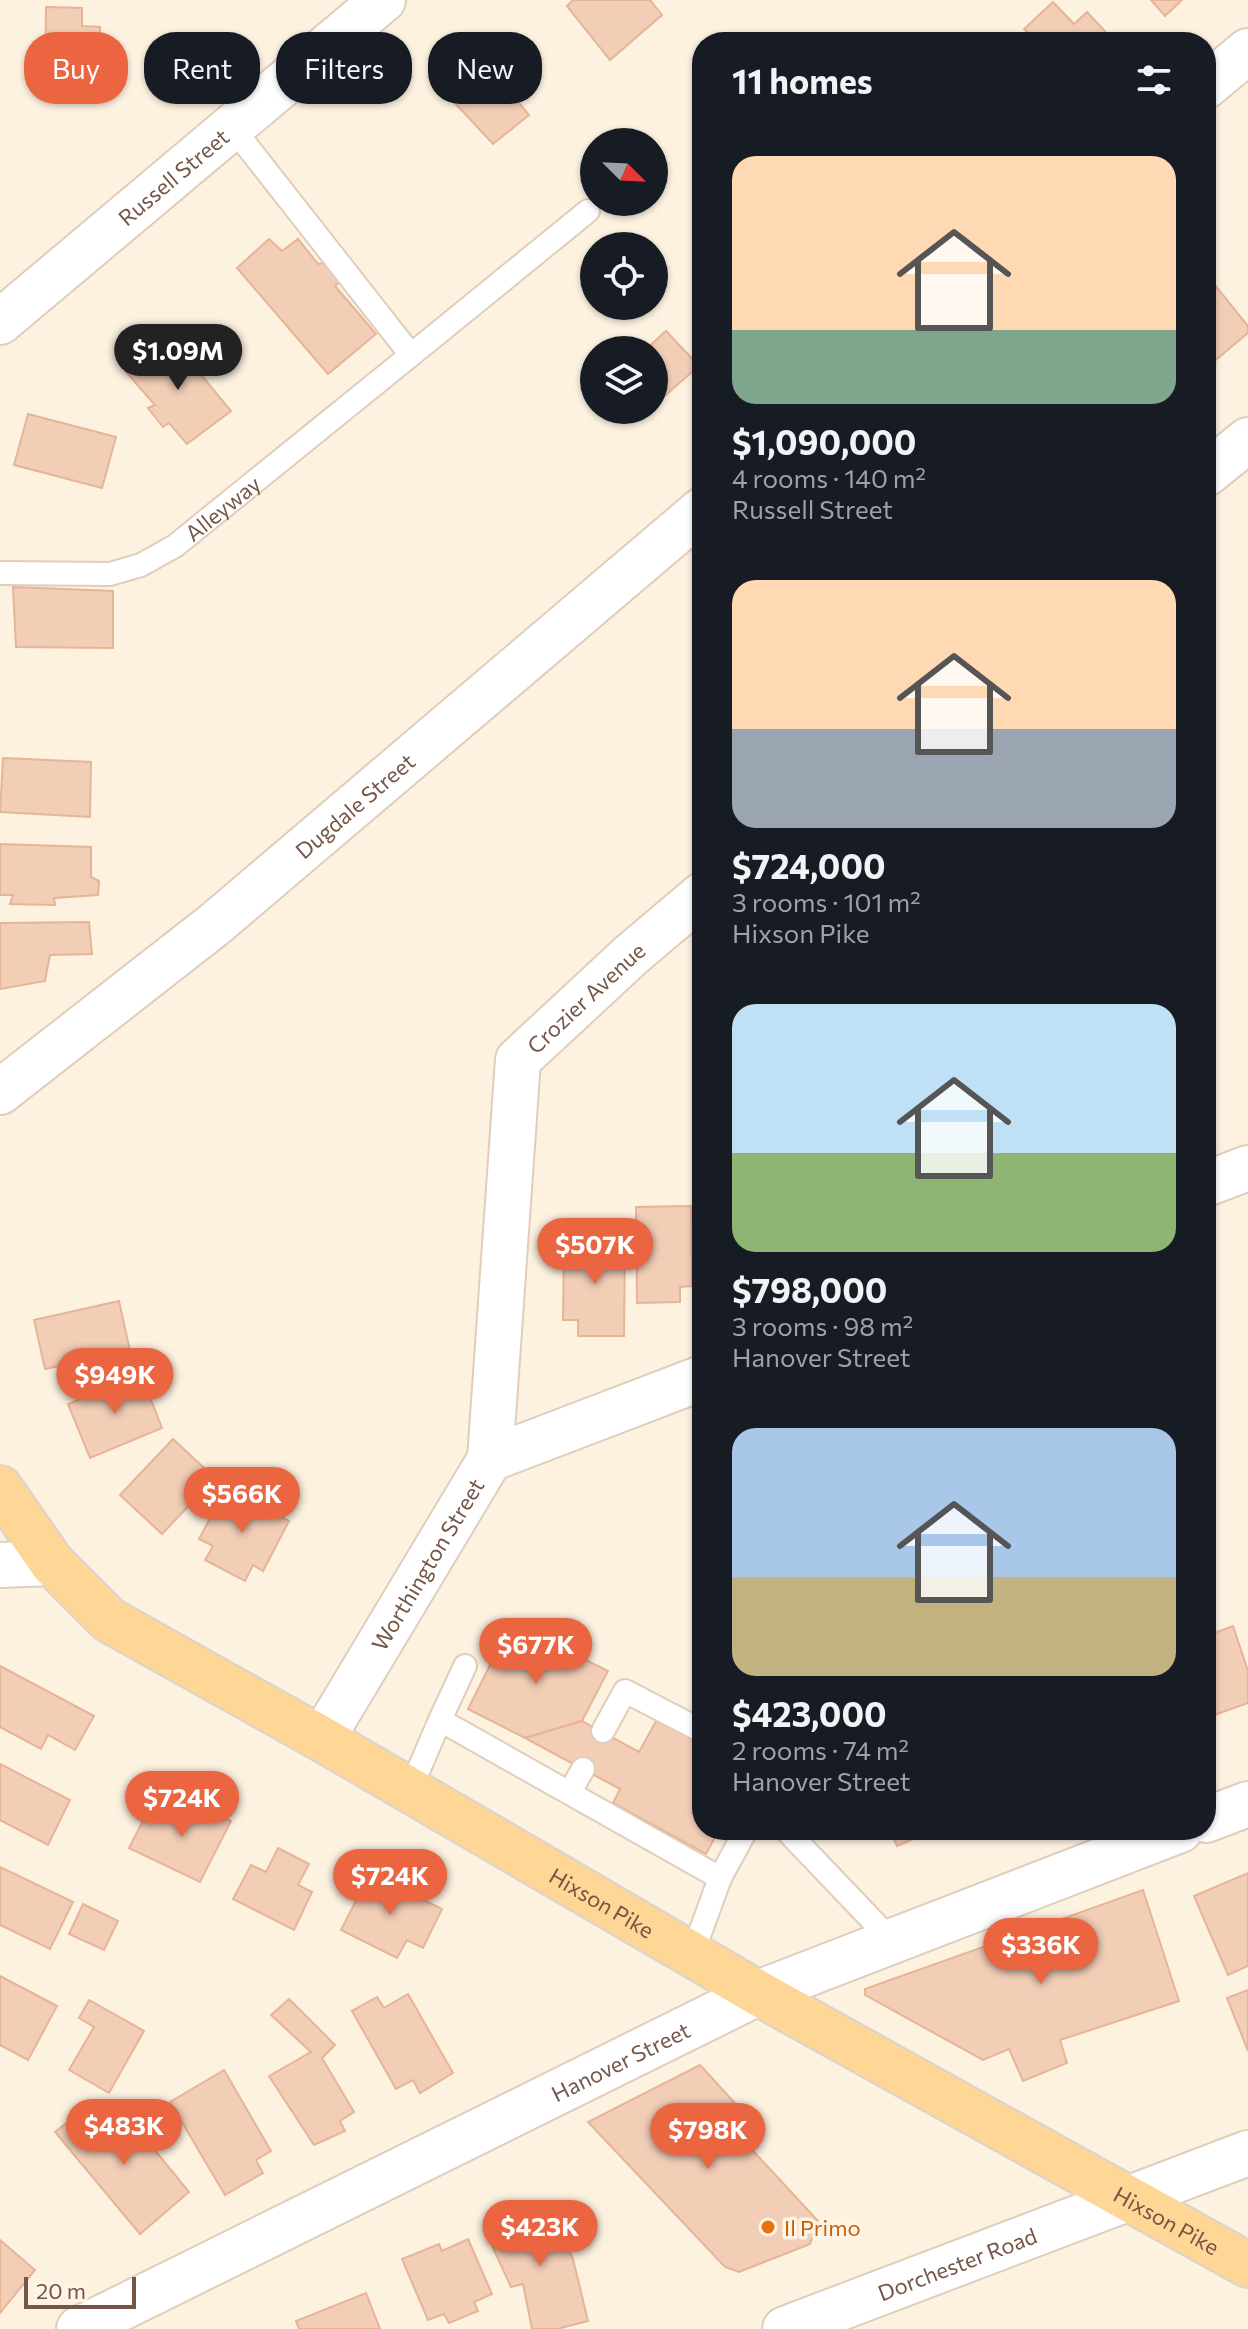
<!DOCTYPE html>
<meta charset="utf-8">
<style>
body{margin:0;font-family:Commissioner,sans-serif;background:#242831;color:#f1f3f6;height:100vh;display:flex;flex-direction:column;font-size:30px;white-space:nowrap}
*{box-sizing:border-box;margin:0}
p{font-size:26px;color:#9ea1a6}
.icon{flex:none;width:44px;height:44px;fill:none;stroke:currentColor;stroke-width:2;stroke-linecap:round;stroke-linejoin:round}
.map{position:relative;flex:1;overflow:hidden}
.drawer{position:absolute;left:692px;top:32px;width:524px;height:1808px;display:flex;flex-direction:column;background:#171b24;border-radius:32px;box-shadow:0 2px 6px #0004}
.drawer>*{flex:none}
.banner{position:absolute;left:24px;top:32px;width:548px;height:72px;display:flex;gap:16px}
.needle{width:52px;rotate:114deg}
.controls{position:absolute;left:580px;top:128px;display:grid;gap:16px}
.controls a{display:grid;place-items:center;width:88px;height:88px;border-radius:50%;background:#171b24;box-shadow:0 2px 6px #0004;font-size:40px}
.scale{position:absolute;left:24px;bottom:20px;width:112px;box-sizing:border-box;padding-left:8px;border:4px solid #745647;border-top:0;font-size:22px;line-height:28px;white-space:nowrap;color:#745647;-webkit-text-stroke:6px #fff5e7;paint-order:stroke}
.price{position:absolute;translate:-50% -68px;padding:0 18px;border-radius:28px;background:#eb6541;color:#fff;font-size:26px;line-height:52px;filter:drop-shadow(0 2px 4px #0008)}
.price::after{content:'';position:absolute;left:50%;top:48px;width:24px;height:18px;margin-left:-12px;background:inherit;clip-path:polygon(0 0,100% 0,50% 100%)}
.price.active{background:#222;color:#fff}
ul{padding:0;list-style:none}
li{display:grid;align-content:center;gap:16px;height:424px;padding:0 40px}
li span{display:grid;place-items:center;height:248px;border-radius:24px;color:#555}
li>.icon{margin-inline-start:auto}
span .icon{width:144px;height:144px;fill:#fffc;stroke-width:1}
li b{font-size:34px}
h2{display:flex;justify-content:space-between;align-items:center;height:96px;padding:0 40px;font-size:34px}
.chip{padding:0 28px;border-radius:32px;background:#171b24;box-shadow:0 2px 6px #0004;font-size:28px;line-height:72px}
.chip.active{background:#eb6541;color:#fff}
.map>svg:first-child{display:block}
</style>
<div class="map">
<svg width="1248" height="2329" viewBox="0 0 1248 2329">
<rect width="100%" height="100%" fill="#fdf1e0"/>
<g fill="#f3ceb7" stroke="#e6b497" stroke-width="2">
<polygon points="573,0 650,0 662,15 610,60 567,6"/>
<polygon points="1151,0 1182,0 1165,16"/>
<polygon points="1053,2 1074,24 1087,12 1115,42 1037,42 1024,29"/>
<polygon points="46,7 82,8 82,26 100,27 99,95 45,94"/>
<polygon points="472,45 529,115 493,144 442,89 453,80 446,66"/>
<polygon points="269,239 282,251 298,239 318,264 324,263 341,281 335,286 376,334 328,374 237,268"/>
<polygon points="1206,274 1248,326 1248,333 1206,368"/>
<polygon points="666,331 699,366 654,405 654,350 645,350"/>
<polygon points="170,337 231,411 187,444 169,423 163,427 148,408 155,405 126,372"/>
<polygon points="28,414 116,437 102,488 14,465"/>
<polygon points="13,587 113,591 113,648 16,647"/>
<polygon points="3,758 91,762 90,817 0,812"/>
<polygon points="0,844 91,847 91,877 99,881 98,895 54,898 55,905 10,904 13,895 0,895"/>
<polygon points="89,922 92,954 50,955 45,981 0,989 0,923"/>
<polygon points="691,1206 692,1286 680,1287 680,1302 637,1303 636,1207"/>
<polygon points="564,1240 625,1240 624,1336 578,1336 578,1320 563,1320"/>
<polygon points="119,1301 130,1351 45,1369 34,1320"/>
<polygon points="141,1374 162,1428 90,1458 68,1404"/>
<polygon points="173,1439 215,1478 162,1534 120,1495"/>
<polygon points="226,1488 289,1521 263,1571 253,1565 245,1581 205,1560 213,1546 199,1539"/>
<polygon points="511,1623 608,1671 582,1721 525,1738 468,1709"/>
<polygon points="1233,1626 1248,1671 1248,1703 1206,1718 1206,1636"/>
<polygon points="0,1666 94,1716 75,1750 48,1735 41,1749 0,1727"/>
<polygon points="660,1714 702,1736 702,1830 719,1830 706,1854 613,1803 620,1789 525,1738 582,1721 639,1752"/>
<polygon points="0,1764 70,1800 48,1845 0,1820"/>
<polygon points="181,1797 231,1821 200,1882 129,1848 148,1811 169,1821"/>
<polygon points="890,1830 934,1830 897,1846"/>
<polygon points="278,1848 309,1864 298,1885 312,1892 294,1930 233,1899 251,1865 266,1872"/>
<polygon points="0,1867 73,1902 50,1949 0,1925"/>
<polygon points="370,1873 442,1909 423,1948 407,1940 397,1958 341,1930"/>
<polygon points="1248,1873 1248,1966 1228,1975 1194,1896"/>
<polygon points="1143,1890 1179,2001 1060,2040 1067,2063 1023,2081 1009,2049 983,2060 865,1995 865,1989"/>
<polygon points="83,1904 118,1921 104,1950 69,1934"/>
<polygon points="0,1976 57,2006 28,2060 0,2045"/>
<polygon points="1248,1990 1248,2051 1227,1998"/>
<polygon points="408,1994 453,2073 420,2093 413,2080 396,2089 352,2011 377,1997 384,2008"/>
<polygon points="289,1999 335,2045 322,2058 354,2112 340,2121 345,2131 314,2145 269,2076 311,2052 271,2015"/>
<polygon points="89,2000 144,2031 109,2093 69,2070 94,2027 79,2018"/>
<polygon points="700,2065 743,2112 730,2126 818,2221 810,2244 739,2272 725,2267 588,2122"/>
<polygon points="224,2070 271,2151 256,2160 263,2173 225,2195 170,2102"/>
<polygon points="81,2112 131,2121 189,2192 140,2234 55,2132"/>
<polygon points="529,2204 534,2215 551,2209 573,2259 588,2321 557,2329 532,2329 523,2284 511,2287 488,2237 502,2229 498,2219"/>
<polygon points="468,2239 492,2294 474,2302 478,2311 449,2323 444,2314 428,2320 402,2259 439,2244 442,2251"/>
<polygon points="0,2240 35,2270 0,2313"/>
<polygon points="366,2293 380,2329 299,2329 296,2321"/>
</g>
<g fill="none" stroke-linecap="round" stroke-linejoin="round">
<defs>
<g id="lane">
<polyline points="411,355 588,211"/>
<path id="s1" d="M 0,573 L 110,574 L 141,565 L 175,546 L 411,355 L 232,127"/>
<polyline points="440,1720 465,1666"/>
<polyline points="603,1731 625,1691 702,1731"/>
<polyline points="410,1790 440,1720 720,1878 692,1955"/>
<polyline points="570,1792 583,1769"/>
<polyline points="786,1830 892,1941"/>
<polyline points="720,1878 746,1830"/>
</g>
<g id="street">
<polyline points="1206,86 1248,51"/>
<path id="s2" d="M 0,322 L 383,0"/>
<polyline points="1206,474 1248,440"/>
<path id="s3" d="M 0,1092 L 215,924 L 702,510"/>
<polyline points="1206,1184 1248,1168"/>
<path id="s4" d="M 490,1459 L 518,1060 L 631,955 L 702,895"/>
<polyline points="0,1565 52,1563"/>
<path id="s5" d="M 322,1739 L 490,1459 L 702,1378"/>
<polyline points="1206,1820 1248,1804"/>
<path id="s6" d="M 79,2329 L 758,1993 L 1180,1830"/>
<path id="s7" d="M 785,2329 L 1248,2153"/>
</g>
<g id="primary">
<path id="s8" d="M 0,1488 L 52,1563 L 109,1620 L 322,1739 L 758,1993 L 1248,2265"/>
</g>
</defs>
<use href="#lane" stroke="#e1cdbc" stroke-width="26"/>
<use href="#street" stroke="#e1cdbc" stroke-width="48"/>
<use href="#primary" stroke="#dbd3cf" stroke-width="48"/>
<use href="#lane" stroke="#fff" stroke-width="22"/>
<use href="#street" stroke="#fff" stroke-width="44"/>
<use href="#primary" stroke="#fed696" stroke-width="44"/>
</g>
<circle fill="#e8710a" stroke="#fff5e7" stroke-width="3" cx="768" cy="2227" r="8"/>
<g text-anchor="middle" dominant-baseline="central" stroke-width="7" stroke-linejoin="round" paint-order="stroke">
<g font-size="22" fill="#745647" stroke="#fff5e7">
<text stroke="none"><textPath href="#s2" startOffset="226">Russell Street</textPath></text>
<text stroke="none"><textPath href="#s1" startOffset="242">Alleyway</textPath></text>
<text stroke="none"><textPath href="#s3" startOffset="456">Dugdale Street</textPath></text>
<text stroke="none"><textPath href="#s4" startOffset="492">Crozier Avenue</textPath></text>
<text stroke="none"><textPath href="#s5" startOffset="204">Worthington Street</textPath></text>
<text stroke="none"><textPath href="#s8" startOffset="740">Hixson Pike</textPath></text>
<text stroke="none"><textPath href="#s6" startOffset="604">Hanover Street</textPath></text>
<text stroke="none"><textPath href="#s8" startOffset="1388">Hixson Pike</textPath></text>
<text stroke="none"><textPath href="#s7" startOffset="184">Dorchester Road</textPath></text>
</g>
<g font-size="22" fill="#c56008" stroke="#fff5e7" text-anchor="start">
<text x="784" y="2227">Il Primo</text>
</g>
</g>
</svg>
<div class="controls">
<a><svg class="needle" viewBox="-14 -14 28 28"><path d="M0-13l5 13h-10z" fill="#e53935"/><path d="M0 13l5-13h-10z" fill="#9ea1a6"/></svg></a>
<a><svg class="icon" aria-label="locate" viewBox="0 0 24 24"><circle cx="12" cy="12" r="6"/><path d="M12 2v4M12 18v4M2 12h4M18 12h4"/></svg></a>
<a><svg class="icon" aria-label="layers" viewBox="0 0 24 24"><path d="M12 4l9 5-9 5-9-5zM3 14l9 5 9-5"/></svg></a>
</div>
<div class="scale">20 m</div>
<b class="price active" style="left:178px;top:392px">$1.09M</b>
<b class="price" style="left:595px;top:1286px">$507K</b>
<b class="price" style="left:115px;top:1416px">$949K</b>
<b class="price" style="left:242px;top:1535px">$566K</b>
<b class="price" style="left:536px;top:1686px">$677K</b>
<b class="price" style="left:182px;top:1839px">$724K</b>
<b class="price" style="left:390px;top:1917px">$724K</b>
<b class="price" style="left:1041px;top:1986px">$336K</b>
<b class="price" style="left:124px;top:2167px">$483K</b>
<b class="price" style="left:708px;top:2171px">$798K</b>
<b class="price" style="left:540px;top:2268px">$423K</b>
<div class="banner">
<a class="chip active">Buy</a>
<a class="chip">Rent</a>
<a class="chip">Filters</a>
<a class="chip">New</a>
</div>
<section class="drawer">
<h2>11 homes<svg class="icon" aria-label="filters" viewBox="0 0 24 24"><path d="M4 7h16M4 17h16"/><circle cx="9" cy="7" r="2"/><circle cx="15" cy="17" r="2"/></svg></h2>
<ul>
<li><span style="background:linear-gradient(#ffd9b3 70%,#7fa58c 0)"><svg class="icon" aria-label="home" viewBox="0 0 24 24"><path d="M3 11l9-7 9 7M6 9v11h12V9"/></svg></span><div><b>$1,090,000</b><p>4 rooms · 140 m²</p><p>Russell Street</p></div></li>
<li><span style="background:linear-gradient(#ffd9b3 60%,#9aa5b1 0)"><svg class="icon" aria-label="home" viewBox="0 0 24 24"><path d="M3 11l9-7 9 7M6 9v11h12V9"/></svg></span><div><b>$724,000</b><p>3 rooms · 101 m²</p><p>Hixson Pike</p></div></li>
<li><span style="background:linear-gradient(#bfe0f5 60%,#8fb573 0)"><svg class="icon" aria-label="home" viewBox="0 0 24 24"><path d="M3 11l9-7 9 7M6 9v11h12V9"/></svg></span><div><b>$798,000</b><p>3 rooms · 98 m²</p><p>Hanover Street</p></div></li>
<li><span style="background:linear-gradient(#a9c7e8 60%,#c2b280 0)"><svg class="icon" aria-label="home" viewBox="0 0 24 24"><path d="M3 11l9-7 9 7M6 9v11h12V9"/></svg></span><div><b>$423,000</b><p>2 rooms · 74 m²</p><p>Hanover Street</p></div></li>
</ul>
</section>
</div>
